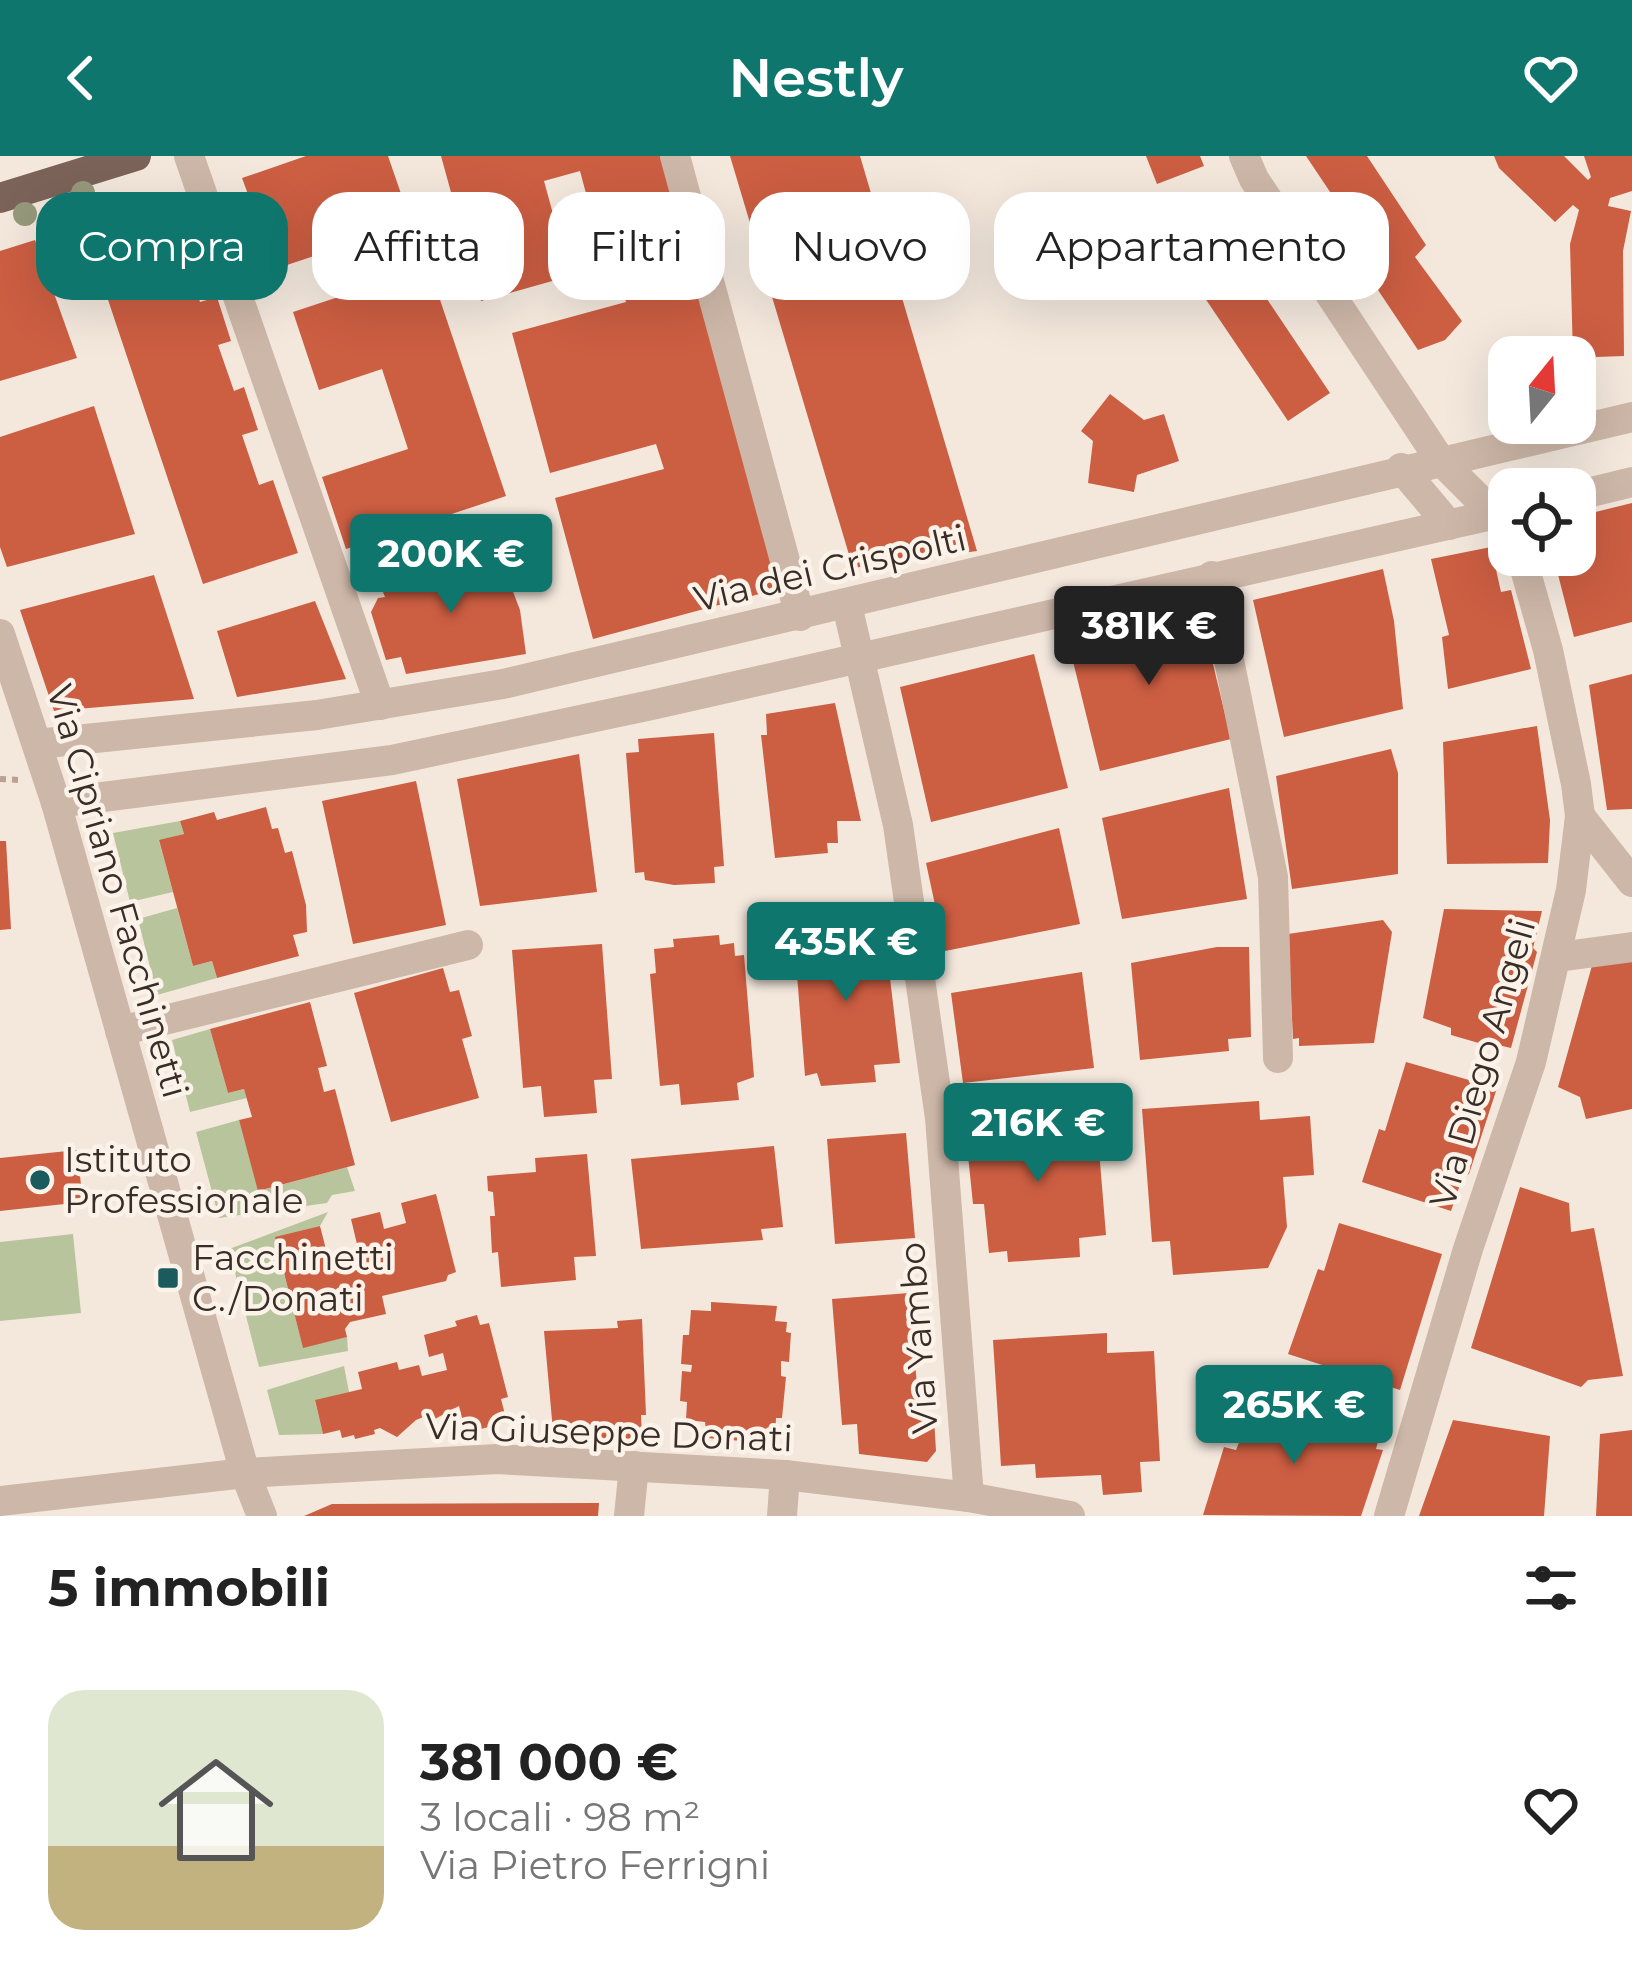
<!DOCTYPE html>
<html lang="it">
<meta charset="utf-8">
<style>
body{margin:0;font-family:Montserrat,sans-serif;background:#f2f2f2;color:#222;height:100vh;display:flex;flex-direction:column;font-size:45px;white-space:nowrap}
*{box-sizing:border-box;margin:0}
p{font-size:39px;color:#767676}
.icon{flex:none;width:66px;height:66px;fill:none;stroke:currentColor;stroke-width:2;stroke-linecap:round;stroke-linejoin:round}
.map{position:relative;height:1360px;overflow:hidden}
.side{display:flex;flex-direction:column;background:#fff;flex:1}
.side>*{flex:none}
.banner{position:absolute;left:36px;top:36px;width:1560px;height:108px;display:flex;gap:24px}
.needle{width:78px;rotate:18deg}
.buttons{position:absolute;left:1488px;top:180px;display:grid;gap:24px}
.buttons a{display:grid;place-items:center;width:108px;height:108px;border-radius:24px;background:#fff;box-shadow:0 12px 48px #0002;font-size:60px}
.price{position:absolute;translate:-50% -102px;padding:0 27px;border-radius:12px;background:#0f766e;color:#fff;font-size:39px;line-height:78px;filter:drop-shadow(0 3px 6px #0008)}
.price::after{content:'';position:absolute;left:50%;top:72px;width:36px;height:27px;margin-left:-18px;background:inherit;clip-path:polygon(0 0,100% 0,50% 100%)}
.price.active{background:#222;color:#fff}
ul{padding:0;list-style:none}
li{display:flex;align-items:center;gap:36px;height:300px;padding:0 48px}
li span{display:grid;place-items:center;flex:none;width:336px;height:240px;border-radius:36px;color:#555}
li>.icon{margin-inline-start:auto}
span .icon{width:144px;height:144px;fill:#fffc;stroke-width:1}
li b{font-size:51px}
h2{display:flex;justify-content:space-between;align-items:center;height:144px;padding:0 48px;font-size:51px}
.tag{padding:0 42px;border-radius:36px;background:#fff;box-shadow:0 12px 48px #0002;font-size:42px;line-height:108px}
.tag.active{background:#0f766e;color:#fff}
header{display:flex;justify-content:space-between;align-items:center;height:156px;padding:0 48px;background:#0f766e;color:#fff;font-size:54px;font-weight:600}
.map>svg:first-child{display:block}
</style>
<header><svg class="icon" aria-label="back" viewBox="0 0 24 24"><path d="M15 5l-7 7 7 7"/></svg>Nestly<svg class="icon" aria-label="heart" viewBox="0 0 24 24"><path d="M12 20l-8-8c-3-5 5-10 8-4 3-6 11-1 8 4z"/></svg></header>
<div class="map">
<svg width="1632" height="1360" viewBox="0 0 1632 1360">
<rect width="100%" height="100%" fill="#f4e8dd"/>
<g fill="#b8c49c">
<polygon points="180,665 184,678 159,685 173,736 130,746 113,677"/>
<polygon points="177,752 193,810 212,805 217,822 157,839 138,763"/>
<polygon points="210,873 228,937 244,933 247,942 190,956 172,884"/>
<polygon points="239,964 259,1035 347,1011 355,1035 332,1039 327,1047 219,1062 196,976"/>
<polygon points="328,1056 320,1070 275,1082 303,1191 347,1181 348,1195 259,1211 229,1093"/>
<polygon points="73,1078 81,1157 0,1165 0,1086"/>
<polygon points="344,1210 349,1236 315,1245 323,1278 279,1279 267,1234"/>
</g>
<g fill="#cc5e42">
<polygon points="306,0 388,0 408,58 402,61 407,69 281,111 276,97 258,103 238,45 249,41 242,22"/>
<polygon points="441,0 661,0 778,433 593,483 555,342 664,313 656,288 550,317 512,177 626,146 617,113 607,116 580,15 544,25 570,120 481,145"/>
<polygon points="730,0 860,0 977,395 853,412"/>
<polygon points="1146,0 1200,0 1204,10 1157,28"/>
<polygon points="1306,0 1367,0 1426,89 1415,101 1462,165 1445,184 1418,194 1376,131 1385,118"/>
<polygon points="1494,0 1564,0 1588,24 1591,21 1584,0 1632,0 1632,35 1610,42 1608,50 1631,55 1623,95 1624,200 1596,201 1596,212 1573,201 1570,88 1579,54 1573,49 1555,66 1499,12"/>
<polygon points="179,37 210,129 196,134 200,146 217,141 231,185 218,189 234,235 244,231 258,274 242,279 259,329 273,324 298,397 203,428 83,69"/>
<polygon points="1060,43 1094,69 1113,62 1129,110 1086,124 1084,141 1037,132 1043,90 1030,80"/>
<polygon points="1208,55 1330,237 1288,265 1165,83"/>
<polygon points="35,84 77,202 0,225 0,95"/>
<polygon points="429,111 506,340 346,393 322,321 408,293 382,213 319,234 293,156"/>
<polygon points="1110,238 1144,264 1164,258 1179,305 1137,319 1134,336 1088,327 1093,285 1081,275"/>
<polygon points="94,250 135,378 7,411 0,391 0,281"/>
<polygon points="1632,347 1632,466 1574,481 1553,399 1575,399 1575,361"/>
<polygon points="496,391 520,454 526,498 406,518 401,501 386,504 371,456 378,442 385,441 381,431"/>
<polygon points="1491,391 1501,436 1511,434 1531,513 1448,533 1442,481 1449,479 1431,403"/>
<polygon points="1383,413 1394,465 1403,553 1284,581 1253,444"/>
<polygon points="154,419 194,543 54,555 20,454"/>
<polygon points="315,445 346,523 237,541 217,475"/>
<polygon points="1199,450 1231,583 1100,615 1067,481"/>
<polygon points="1034,498 1068,632 931,666 900,531"/>
<polygon points="1632,518 1632,653 1607,654 1589,529"/>
<polygon points="835,547 861,665 837,665 838,687 827,687 828,697 775,702 761,579 767,579 766,558"/>
<polygon points="1537,570 1550,664 1548,707 1447,708 1443,586"/>
<polygon points="714,577 724,710 714,711 715,727 674,729 645,724 644,716 635,717 626,597 639,596 638,583"/>
<polygon points="1391,593 1398,617 1398,718 1292,733 1276,620"/>
<polygon points="579,598 597,736 480,750 457,623"/>
<polygon points="416,625 446,769 353,788 322,645"/>
<polygon points="1229,632 1247,743 1122,763 1102,662"/>
<polygon points="266,651 272,673 278,672 285,697 292,695 306,749 307,776 293,779 299,800 217,822 212,805 193,810 159,684 184,678 180,665 214,656 217,664"/>
<polygon points="1059,672 1080,768 945,795 926,707"/>
<polygon points="0,685 6,685 11,773 0,774"/>
<polygon points="1444,753 1542,755 1533,792 1537,796 1511,892 1498,889 1496,892 1451,879 1451,872 1423,862"/>
<polygon points="1383,764 1392,776 1374,887 1299,890 1299,882 1293,883 1288,778"/>
<polygon points="857,769 857,774 884,771 900,907 874,909 876,926 821,930 817,917 805,920 794,781 811,779 810,773"/>
<polygon points="719,779 720,789 734,787 735,800 744,799 754,921 737,927 739,944 681,949 679,928 660,930 650,818 656,817 654,793 674,791 673,783"/>
<polygon points="602,788 612,923 594,924 597,957 544,961 541,930 523,932 512,794"/>
<polygon points="1217,791 1249,791 1251,881 1228,883 1229,895 1140,904 1131,807"/>
<polygon points="1632,799 1632,953 1586,963 1580,941 1558,931 1593,806"/>
<polygon points="443,812 450,836 459,834 472,880 462,883 479,942 391,966 354,837"/>
<polygon points="1082,816 1094,912 963,927 951,837"/>
<polygon points="310,846 327,910 318,912 324,936 335,933 355,1009 258,1035 239,964 252,961 244,933 228,937 210,873"/>
<polygon points="1406,906 1497,932 1469,1018 1463,1020 1451,1055 1362,1026 1379,973 1385,975"/>
<polygon points="1259,945 1260,964 1310,960 1314,1019 1283,1021 1287,1071 1268,1112 1173,1119 1170,1085 1152,1086 1142,953"/>
<polygon points="1096,958 1106,1079 1079,1082 1080,1101 1008,1106 1007,1095 989,1097 984,1048 973,1048 965,970"/>
<polygon points="906,977 915,1082 835,1088 827,983"/>
<polygon points="774,990 783,1071 761,1073 763,1084 641,1093 631,1003"/>
<polygon points="77,994 83,1046 0,1055 0,1002"/>
<polygon points="587,998 596,1100 574,1101 576,1124 501,1131 498,1096 492,1097 490,1060 495,1060 493,1036 488,1035 487,1020 536,1016 535,1002"/>
<polygon points="1520,1031 1569,1047 1571,1076 1594,1072 1623,1220 1588,1224 1581,1231 1471,1192"/>
<polygon points="436,1038 456,1116 448,1119 446,1125 382,1140 386,1158 350,1166 345,1173 347,1181 303,1192 275,1081 320,1070 331,1113 361,1105 351,1063 380,1056 384,1073 406,1067 401,1047"/>
<polygon points="1339,1067 1442,1098 1400,1234 1288,1198 1318,1113 1324,1115"/>
<polygon points="909,1137 918,1241 925,1241 926,1263 934,1262 936,1295 927,1306 859,1298 857,1268 842,1269 832,1143"/>
<polygon points="711,1146 777,1150 775,1165 787,1166 786,1176 791,1177 789,1206 781,1205 781,1220 786,1221 782,1262 776,1262 775,1282 742,1279 742,1285 707,1282 705,1266 686,1264 687,1246 680,1245 682,1215 691,1216 692,1209 681,1208 683,1179 689,1179 691,1154 711,1155"/>
<polygon points="477,1159 480,1169 489,1167 508,1241 501,1243 507,1266 466,1277 459,1250 433,1264 428,1259 416,1264 397,1281 380,1272 374,1274 375,1278 355,1283 354,1279 342,1282 340,1274 323,1278 315,1244 362,1233 358,1216 397,1206 399,1214 419,1209 422,1220 447,1214 443,1197 429,1201 424,1179 457,1170 455,1165"/>
<polygon points="642,1163 646,1259 641,1259 642,1282 554,1286 544,1175 618,1172 617,1165"/>
<polygon points="1107,1177 1107,1197 1154,1195 1160,1305 1140,1306 1142,1336 1103,1339 1101,1319 1036,1322 1035,1308 1001,1310 993,1184"/>
<polygon points="1258,1239 1379,1282 1376,1293 1383,1294 1361,1360 1203,1359 1224,1291 1236,1294"/>
<polygon points="1453,1264 1550,1280 1544,1360 1419,1360"/>
<polygon points="1632,1274 1632,1360 1596,1360 1600,1278"/>
<polygon points="599,1347 598,1360 304,1360 332,1348"/>
</g>
<g fill="none" stroke-linecap="round" stroke-linejoin="round">
<polyline stroke="#b9a192" stroke-width="6" stroke-dasharray="6 6" stroke-linecap="butt" points="0,623 20,624"/>
<g stroke="#cdb7a8" stroke-width="30">
<polyline points="189,0 380,549"/>
<polyline points="675,0 800,460"/>
<polyline points="1244,0 1254,23 1440,304 1506,370"/>
<polyline points="1401,312 1449,369"/>
<polyline points="1575,340 1632,326"/>
<polyline points="1212,420 1273,721 1278,902"/>
<polyline points="847,449 898,669 940,962 969,1341"/>
<polyline points="0,478 56,647 245,1317 262,1360"/>
<polyline points="37,588 317,559 503,528 1632,261"/>
<polyline points="56,647 392,604 656,548 1509,355"/>
<polyline points="1580,660 1632,726"/>
<polyline points="1558,801 1632,791"/>
<polyline points="120,875 468,789"/>
<polyline points="0,1345 245,1317 497,1303 785,1319 969,1341 1070,1360"/>
<polyline points="629,1360 634,1310"/>
<polyline points="782,1360 785,1319"/>
<polyline points="1389,1360 1468,1093 1531,906 1571,734 1580,660 1576,628 1548,494 1521,399"/>
</g>
<polyline stroke="#7c6359" stroke-width="30" points="0,42 136,0"/>
</g>
<g fill="#96997b">
<circle cx="83" cy="37" r="12"/>
<circle cx="25" cy="58" r="12"/>
</g>
<g fill="#1b5b5d" stroke="#fbf2ea" stroke-width="4.5">
<circle cx="40" cy="1024" r="12"/>
<rect x="156" y="1110" width="24" height="24" rx="6"/>
</g>
<g text-anchor="middle" dominant-baseline="central" stroke-width="9" stroke-linejoin="round" paint-order="stroke">
<g font-size="36" fill="#392d28" stroke="#fbf2ea">
<text transform="translate(830 412) rotate(-13)">Via dei Crispolti</text>
<text transform="translate(118 735) rotate(74)">Via Cipriano Facchinetti</text>
<text transform="translate(1482 907) rotate(-74)">Via Diego Angeli</text>
<text transform="translate(918 1182) rotate(-94)">Via Yambo</text>
<text transform="translate(609 1276) rotate(2)">Via Giuseppe Donati</text>
</g>
<g font-size="36" fill="#392d28" stroke="#fbf2ea" text-anchor="start">
<text x="64" y="1003">Istituto<tspan x="64" dy="41">Professionale</tspan></text>
<text x="192" y="1101">Facchinetti<tspan x="192" dy="41">C./Donati</tspan></text>
</g>
</g>
</svg>
<div class="buttons">
<a><svg class="needle" viewBox="-14 -14 28 28"><path d="M0-13l5 13h-10z" fill="#e53935"/><path d="M0 13l5-13h-10z" fill="#767676"/></svg></a>
<a><svg class="icon" aria-label="locate" viewBox="0 0 24 24"><circle cx="12" cy="12" r="6"/><path d="M12 2v4M12 18v4M2 12h4M18 12h4"/></svg></a>
</div>
<b class="price" style="left:451px;top:460px">200K €</b>
<b class="price active" style="left:1149px;top:532px">381K €</b>
<b class="price" style="left:846px;top:848px">435K €</b>
<b class="price" style="left:1038px;top:1029px">216K €</b>
<b class="price" style="left:1294px;top:1311px">265K €</b>
<div class="banner">
<a class="tag active">Compra</a>
<a class="tag">Affitta</a>
<a class="tag">Filtri</a>
<a class="tag">Nuovo</a>
<a class="tag">Appartamento</a>
</div>
</div>
<section class="side">
<h2>5 immobili<svg class="icon" aria-label="filters" viewBox="0 0 24 24"><path d="M4 7h16M4 17h16"/><circle cx="9" cy="7" r="2"/><circle cx="15" cy="17" r="2"/></svg></h2>
<ul>
<li><span style="background:linear-gradient(#dfe7d0 65%,#c2b280 0)"><svg class="icon" aria-label="home" viewBox="0 0 24 24"><path d="M3 11l9-7 9 7M6 9v11h12V9"/></svg></span><div><b>381 000 €</b><p>3 locali · 98 m²</p><p>Via Pietro Ferrigni</p></div><svg class="icon" aria-label="heart" viewBox="0 0 24 24"><path d="M12 20l-8-8c-3-5 5-10 8-4 3-6 11-1 8 4z"/></svg></li>
</ul>
</section>
